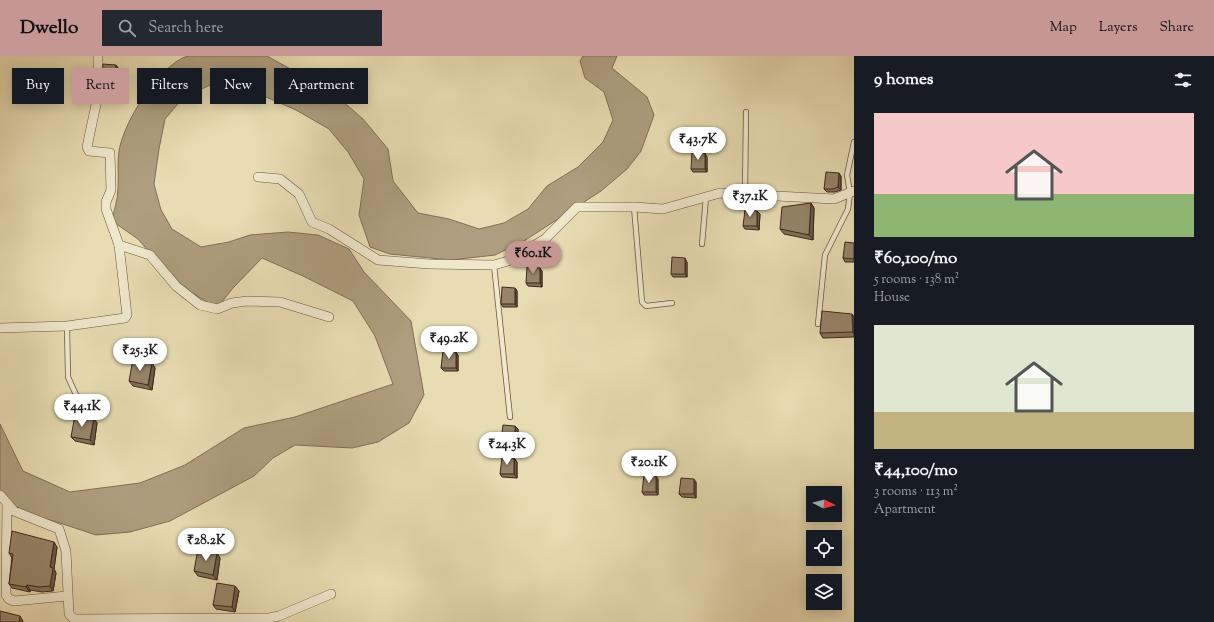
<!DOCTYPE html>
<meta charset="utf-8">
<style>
body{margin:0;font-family:"Sorts Mill Goudy",serif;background:#242831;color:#f1f3f6;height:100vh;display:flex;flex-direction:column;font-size:15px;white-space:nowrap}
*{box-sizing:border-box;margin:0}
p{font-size:13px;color:#9ea1a6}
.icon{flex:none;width:22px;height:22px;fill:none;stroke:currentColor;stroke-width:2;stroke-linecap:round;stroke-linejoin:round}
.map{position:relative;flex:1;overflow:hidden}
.side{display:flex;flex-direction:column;background:#171b24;width:360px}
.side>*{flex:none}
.banner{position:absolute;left:12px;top:12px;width:380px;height:36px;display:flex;gap:8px}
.needle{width:26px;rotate:96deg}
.controls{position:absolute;left:806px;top:430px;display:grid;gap:8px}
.controls a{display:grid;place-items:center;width:36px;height:36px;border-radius:0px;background:#171b24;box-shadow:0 2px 10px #0003;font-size:20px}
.price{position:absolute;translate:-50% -34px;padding:0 9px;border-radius:14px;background:#fff;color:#222;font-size:13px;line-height:26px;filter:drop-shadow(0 1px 2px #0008)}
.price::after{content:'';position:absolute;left:50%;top:24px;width:12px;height:9px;margin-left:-6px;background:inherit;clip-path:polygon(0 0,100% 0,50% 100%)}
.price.on{background:#c59692;color:#111}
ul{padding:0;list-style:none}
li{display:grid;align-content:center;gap:8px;height:212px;padding:0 20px}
li span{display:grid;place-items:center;height:124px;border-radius:0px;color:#555}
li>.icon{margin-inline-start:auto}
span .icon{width:72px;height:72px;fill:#fffc;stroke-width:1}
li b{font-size:17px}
h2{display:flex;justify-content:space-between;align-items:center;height:48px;padding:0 20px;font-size:17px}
.tag{padding:0 14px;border-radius:0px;background:#171b24;box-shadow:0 2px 10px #0003;font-size:14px;line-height:36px}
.tag.on{background:#c59692;color:#111}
header{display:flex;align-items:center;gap:24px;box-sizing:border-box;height:56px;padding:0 20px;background:#c59692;color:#111}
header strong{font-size:19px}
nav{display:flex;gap:22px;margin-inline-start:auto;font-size:14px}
.search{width:280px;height:36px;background:#242831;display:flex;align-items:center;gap:10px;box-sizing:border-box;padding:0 14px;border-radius:0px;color:#9ea1a6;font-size:15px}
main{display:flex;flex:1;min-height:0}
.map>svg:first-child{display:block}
</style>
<header>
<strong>Dwello</strong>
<div class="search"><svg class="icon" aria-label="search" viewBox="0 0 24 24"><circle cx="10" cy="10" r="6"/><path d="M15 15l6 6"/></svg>Search here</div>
<nav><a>Map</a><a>Layers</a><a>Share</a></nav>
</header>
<main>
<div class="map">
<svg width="854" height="566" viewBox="0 0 854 566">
<rect width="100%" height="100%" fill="#e8dcb2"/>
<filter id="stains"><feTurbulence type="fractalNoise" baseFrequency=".005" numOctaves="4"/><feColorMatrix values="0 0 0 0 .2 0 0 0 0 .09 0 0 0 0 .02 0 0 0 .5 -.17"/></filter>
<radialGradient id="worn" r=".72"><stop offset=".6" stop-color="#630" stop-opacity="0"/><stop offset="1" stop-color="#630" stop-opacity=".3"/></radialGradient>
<path fill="#ae9e7f" stroke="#816e57" d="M 187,0 L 267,0 L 332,36 L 363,63 L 388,93 L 393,125 L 418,157 L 449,163 L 479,173 L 504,167 L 528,153 L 547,130 L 578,111 L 603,86 L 613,64 L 604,36 L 585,22 L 580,5 L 583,0 L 617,0 L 612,12 L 647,41 L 654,59 L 641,95 L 627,113 L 601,135 L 524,185 L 495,199 L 451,204 L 390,198 L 370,191 L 359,159 L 364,123 L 348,96 L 329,73 L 296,54 L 232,26 L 210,29 L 183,42 L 165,63 L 159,93 L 154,128 L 161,154 L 172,173 L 201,191 L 229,186 L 250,179 L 288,176 L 318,179 L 349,193 L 364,216 L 411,265 L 424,339 L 409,367 L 378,386 L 352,392 L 295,389 L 273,402 L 254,420 L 170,465 L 130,476 L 96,479 L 54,465 L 20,457 L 0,438 L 0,368 L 23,415 L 70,436 L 140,427 L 185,409 L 244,372 L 295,361 L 393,328 L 375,280 L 353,245 L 303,220 L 262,202 L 233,232 L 217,252 L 176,227 L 138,183 L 112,165 C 114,154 118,143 118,132 C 119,120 117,107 119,95 C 124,65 158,11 187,0 Z"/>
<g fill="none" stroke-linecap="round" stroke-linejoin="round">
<defs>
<g id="lane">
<polyline points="745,137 746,56"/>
<polyline points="634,151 642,246 646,250 672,247"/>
<polyline points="702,188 706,141"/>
<polyline points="494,209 510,361"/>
<polyline points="818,268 825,199 848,153 850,137 847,119 854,86"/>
<polyline points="67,270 68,321 77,341"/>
</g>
<g id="street">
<polyline points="98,0 98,39 87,91 89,95 110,97 111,134 106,146 106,153 119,189 150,199 176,230 200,249 217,253 232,247 247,245 280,246 329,261"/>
<polyline points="258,121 280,123 299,138 312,166 329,173 378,204 429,208 494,209 508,205 545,183 577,151 634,151 663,153 720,137 834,143 854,135"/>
<polyline points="0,272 67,270 125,262 127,259 119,189"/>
<polyline points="0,439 14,455 59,473 66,495 69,558 74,563 269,562 279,560 331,538"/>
<polyline points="7,449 6,539 9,543 14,545 67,540"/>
</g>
</defs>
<use href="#lane" stroke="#685442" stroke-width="6"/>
<use href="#street" stroke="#685442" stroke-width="10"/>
<use href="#lane" stroke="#f0e8cd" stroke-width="4.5"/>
<use href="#street" stroke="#f0e8cd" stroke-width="9"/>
</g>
<g fill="#81725b" stroke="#3e271c">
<polygon points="116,9 118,12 118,28 104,28 102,24"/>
<polygon points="707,101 707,116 693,116 691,113"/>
<polygon points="841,120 841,134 835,136 827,136 824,133"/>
<polygon points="811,147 814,152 813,184 784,178 780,173"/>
<polygon points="760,158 759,174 745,173 743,170"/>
<polygon points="854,187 854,206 845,206 843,202"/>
<polygon points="687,206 687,221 673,221 671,218"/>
<polygon points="542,215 542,231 528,230 526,227"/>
<polygon points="515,232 517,235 517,251 503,251 501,248"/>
<polygon points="852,258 854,261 854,281 823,282 820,277"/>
<polygon points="458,299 458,315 444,315 441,312"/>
<polygon points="152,307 155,312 152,334 133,330 129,325"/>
<polygon points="97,367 94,389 75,385 71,381"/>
<polygon points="518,373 518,389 503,389 501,385"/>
<polygon points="514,402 517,406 517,422 502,421 500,418"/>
<polygon points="658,423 658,439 644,439 642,436"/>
<polygon points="696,426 696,442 682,441 679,438"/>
<polygon points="57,491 54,513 56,517 53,535 42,536 30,534 30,536 12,532 9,528 12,502 9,497"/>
<polygon points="220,502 217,524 198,520 194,515"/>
<polygon points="239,535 235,556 216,553 213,549"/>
</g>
<g fill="#695d4a" stroke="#3e271c">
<polygon points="116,9 118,12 118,28 115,25"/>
<polygon points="705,97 707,101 707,116 705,113"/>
<polygon points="839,117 841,120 841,134 838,131"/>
<polygon points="811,147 814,152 813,184 809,179"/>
<polygon points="757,155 760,158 759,174 757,170"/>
<polygon points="685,202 687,206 687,221 685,218"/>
<polygon points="540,212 542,215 542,231 540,227"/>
<polygon points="515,232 517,235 517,251 515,248"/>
<polygon points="852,258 854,261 854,278 853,276"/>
<polygon points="456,296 458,299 458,315 456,312"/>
<polygon points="152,307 155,312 152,334 148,329"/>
<polygon points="94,362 97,367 94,389 90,384"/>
<polygon points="515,370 518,373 518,389 515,386"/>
<polygon points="514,402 517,406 517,422 514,418"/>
<polygon points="656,420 658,423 658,439 656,436"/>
<polygon points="694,423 696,426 696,442 694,438"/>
<polygon points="54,486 57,491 54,513 56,517 53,535 50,530 50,511"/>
<polygon points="217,497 220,502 217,524 213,519"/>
<polygon points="27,529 30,534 30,536 26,531"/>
<polygon points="235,530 239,535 235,556 232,551"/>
<polygon points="20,560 23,565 23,566 19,566"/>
</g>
<g fill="#96856a" stroke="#3e271c">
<polygon points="103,8 116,9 115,25 102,24"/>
<polygon points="692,96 705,97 705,113 691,113"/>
<polygon points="826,116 839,117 838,131 833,133 824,133"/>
<polygon points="811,147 809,179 780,173 782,151"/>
<polygon points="745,154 757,155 757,170 743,170"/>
<polygon points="845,186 854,187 854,203 843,202"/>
<polygon points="672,201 685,202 685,218 671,218"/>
<polygon points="527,211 540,212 540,227 526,227"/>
<polygon points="502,231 515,232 515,248 501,248"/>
<polygon points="822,255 852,258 853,276 820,277"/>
<polygon points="443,295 456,296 456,312 441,312"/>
<polygon points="133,303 152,307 148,329 129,325"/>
<polygon points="75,359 94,362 90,384 71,381"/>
<polygon points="503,369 515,370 515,386 501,385"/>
<polygon points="502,402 514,402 514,418 500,418"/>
<polygon points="644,419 656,420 656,436 642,436"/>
<polygon points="681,422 694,423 694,438 679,438"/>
<polygon points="12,475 54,486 50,511 53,512 50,530 39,531 27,529 26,531 9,528 13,498 9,497"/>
<polygon points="198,493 217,497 213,519 194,515"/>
<polygon points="217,527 235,530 232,551 213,549"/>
<polygon points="0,555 20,560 19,566 0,566"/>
</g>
<rect width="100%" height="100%" filter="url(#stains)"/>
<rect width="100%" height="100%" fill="url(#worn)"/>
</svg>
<div class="controls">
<a><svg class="needle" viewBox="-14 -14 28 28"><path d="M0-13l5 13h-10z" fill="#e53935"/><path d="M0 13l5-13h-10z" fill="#9ea1a6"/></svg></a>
<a><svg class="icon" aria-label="locate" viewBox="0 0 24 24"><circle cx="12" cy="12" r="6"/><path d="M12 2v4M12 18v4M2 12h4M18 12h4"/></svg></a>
<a><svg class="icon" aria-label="layers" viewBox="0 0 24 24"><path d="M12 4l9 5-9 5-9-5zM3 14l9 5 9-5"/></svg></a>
</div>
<b class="price" style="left:698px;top:105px">₹43.7K</b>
<b class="price" style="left:750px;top:162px">₹37.1K</b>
<b class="price on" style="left:533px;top:219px">₹60.1K</b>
<b class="price" style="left:449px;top:304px">₹49.2K</b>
<b class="price" style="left:140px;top:316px">₹25.3K</b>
<b class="price" style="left:82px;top:372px">₹44.1K</b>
<b class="price" style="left:507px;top:410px">₹24.3K</b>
<b class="price" style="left:649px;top:428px">₹20.1K</b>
<b class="price" style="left:206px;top:506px">₹28.2K</b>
<div class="banner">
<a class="tag">Buy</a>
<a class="tag on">Rent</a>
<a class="tag">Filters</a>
<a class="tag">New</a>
<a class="tag">Apartment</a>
</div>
</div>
<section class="side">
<h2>9 homes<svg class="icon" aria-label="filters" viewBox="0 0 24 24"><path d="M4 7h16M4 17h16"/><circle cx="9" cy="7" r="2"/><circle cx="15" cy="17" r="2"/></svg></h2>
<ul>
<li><span style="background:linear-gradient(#f6c9c9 65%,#8fb573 0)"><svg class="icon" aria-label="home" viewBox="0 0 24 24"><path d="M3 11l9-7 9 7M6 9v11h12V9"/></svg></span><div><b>₹60,100/mo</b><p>5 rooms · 138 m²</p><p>House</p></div></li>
<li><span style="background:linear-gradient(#dfe7d0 70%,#c2b280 0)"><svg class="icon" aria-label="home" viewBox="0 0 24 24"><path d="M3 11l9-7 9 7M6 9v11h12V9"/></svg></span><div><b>₹44,100/mo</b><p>3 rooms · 113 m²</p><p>Apartment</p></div></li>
</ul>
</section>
</main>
